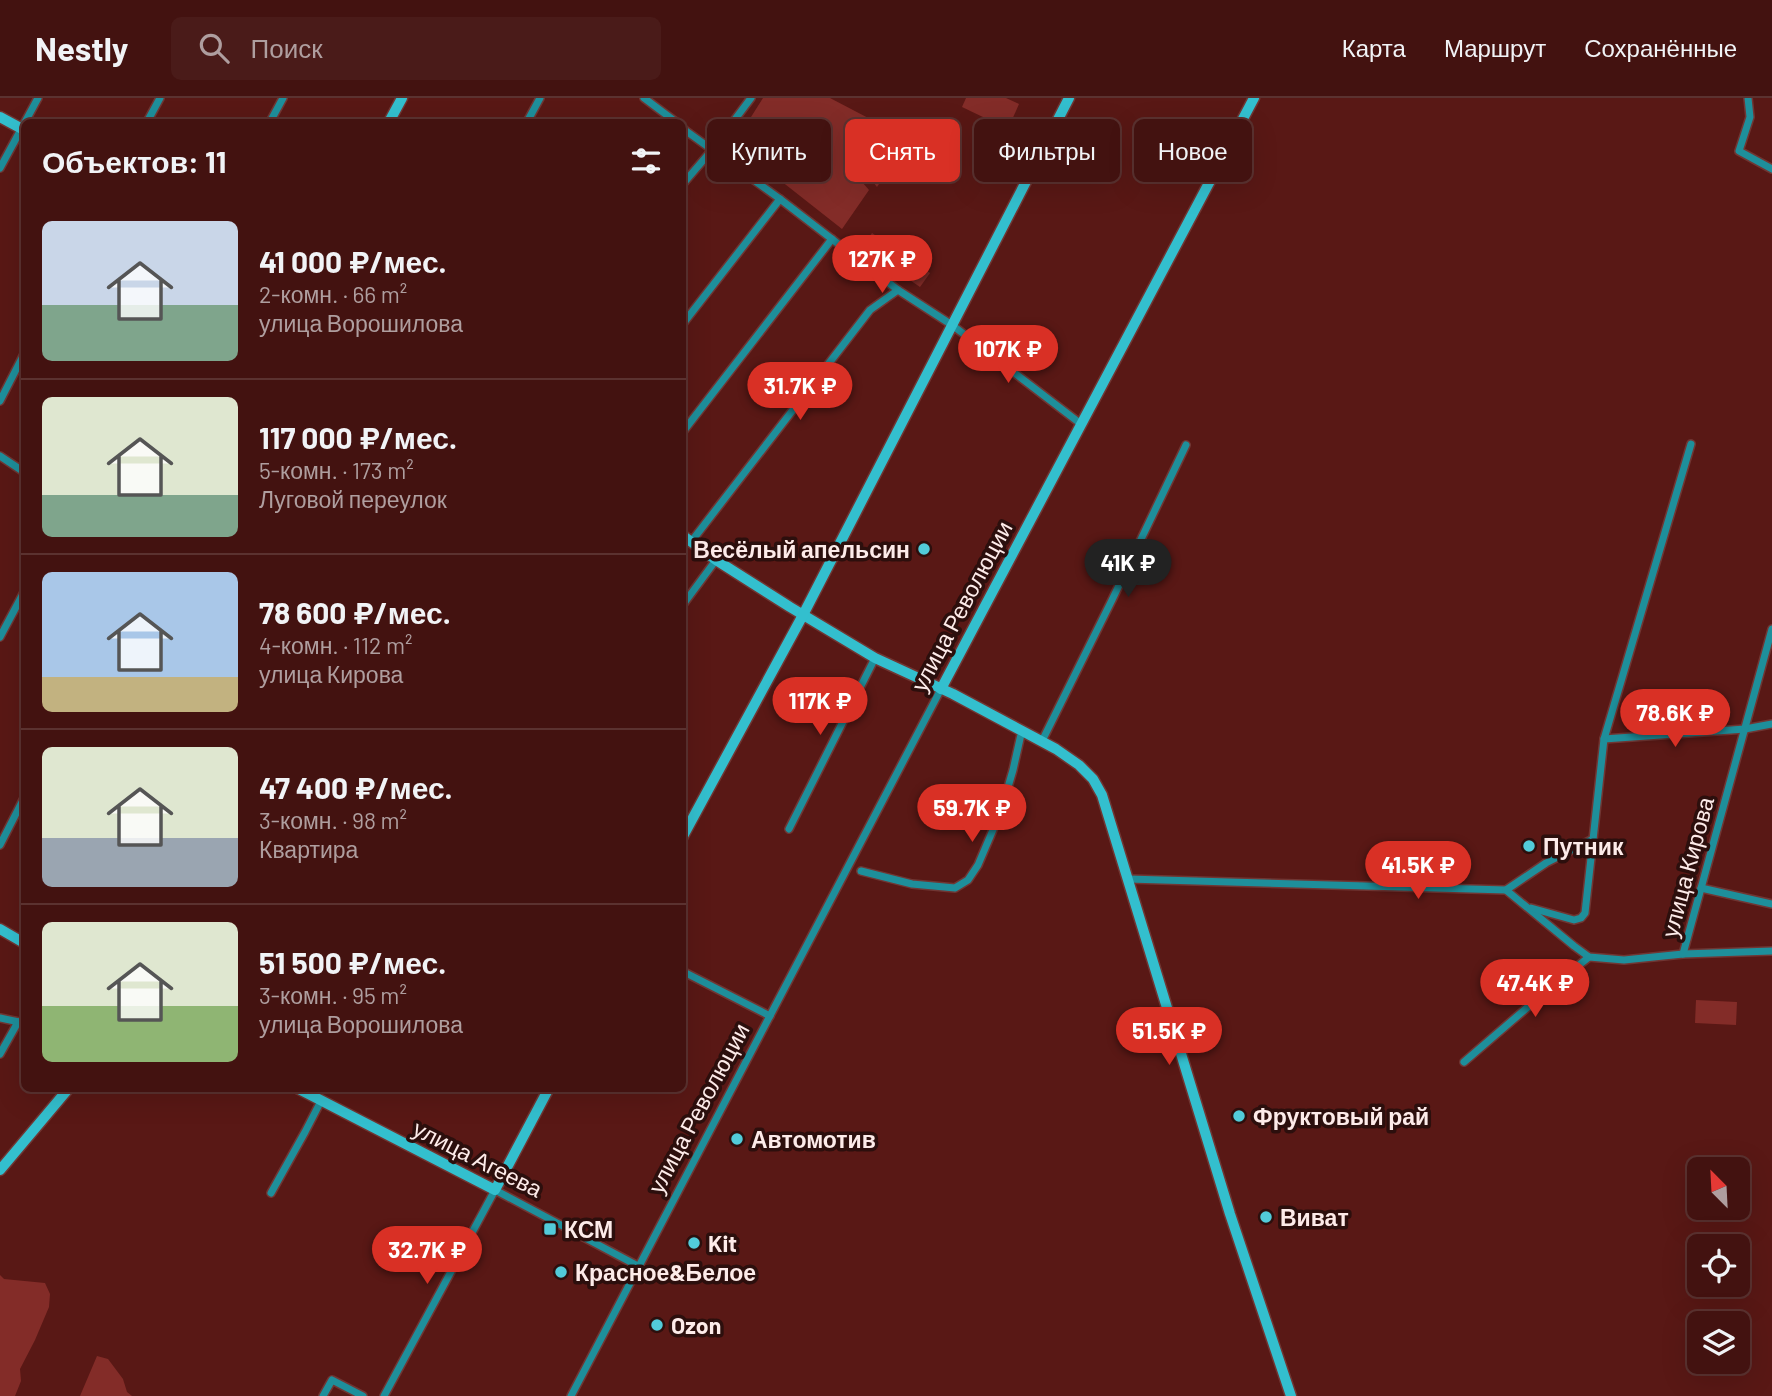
<!DOCTYPE html>
<html lang="ru">
<meta charset="utf-8">
<style>
body{margin:0;font-family:Barlow,sans-serif;background:#4a1b19;color:#f1f3f6;height:100vh;display:flex;flex-direction:column;font-size:26px;white-space:nowrap}
*{box-sizing:border-box;margin:0}
p{font-size:23px;color:#af9e9f}
.icon{flex:none;width:38px;height:38px;fill:none;stroke:currentColor;stroke-width:2;stroke-linecap:round;stroke-linejoin:round}
.map{position:relative;flex:1;overflow:hidden}
.side{position:absolute;left:21px;top:21px;width:665px;height:973px;display:flex;flex-direction:column;background:#431210;border-radius:10px;box-shadow:0 7px 28px #0002,0 0 0 2px #5b3230}
.side>*{flex:none}
.guide{position:absolute;left:707px;top:21px;width:665px;height:63px;display:flex;gap:14px}
.needle{width:46px;rotate:336deg}
.tools{position:absolute;left:1687px;top:1059px;display:grid;gap:14px}
.tools a{display:grid;place-items:center;width:63px;height:63px;border-radius:10px;background:#431210;box-shadow:0 7px 28px #0002,0 0 0 2px #5b3230;font-size:35px}
.price{position:absolute;translate:-50% -60px;padding:0 16px;border-radius:24px;background:#d93025;color:#fff;font-size:23px;line-height:46px;filter:drop-shadow(0 2px 4px #0008)}
.price::after{content:'';position:absolute;left:50%;top:42px;width:21px;height:16px;margin-left:-10px;background:inherit;clip-path:polygon(0 0,100% 0,50% 100%)}
.price.active{background:#222;color:#fff}
ul{padding:0;list-style:none}
li{display:flex;align-items:center;gap:21px;height:175px;padding:0 21px}
li+li{border-top:2px solid #5b3230}
li span{display:grid;place-items:center;flex:none;width:196px;height:140px;border-radius:10px;color:#555}
li>.icon{margin-inline-start:auto}
span .icon{width:84px;height:84px;fill:#fffc;stroke-width:1}
li b{font-size:30px}
h2{display:flex;justify-content:space-between;align-items:center;height:84px;padding:0 21px;font-size:30px}
.tag{padding:0 24px;border-radius:10px;background:#431210;box-shadow:0 7px 28px #0002,0 0 0 2px #5b3230;font-size:24px;line-height:63px}
.tag.active{background:#d93025;color:#fff}
header{display:flex;align-items:center;gap:42px;box-sizing:border-box;height:98px;padding:0 35px;background:#431210;border-bottom:2px solid #5b3230}
header strong{font-size:33px}
nav{display:flex;gap:38px;margin-inline-start:auto;font-size:24px}
.search{width:490px;height:63px;background:#4a1b19;display:flex;align-items:center;gap:18px;box-sizing:border-box;padding:0 24px;border-radius:10px;color:#af9e9f;font-size:26px}
.map>svg:first-child{display:block}
</style>
<header>
<strong>Nestly</strong>
<div class="search"><svg class="icon" aria-label="search" viewBox="0 0 24 24"><circle cx="10" cy="10" r="6"/><path d="M15 15l6 6"/></svg>Поиск</div>
<nav><a>Карта</a><a>Маршрут</a><a>Сохранённые</a></nav>
</header>
<div class="map">
<svg width="1772" height="1298" viewBox="0 0 1772 1298">
<rect width="100%" height="100%" fill="#591815"/>
<g fill="#832c28">
<polygon points="763,0 830,0 874,23 849,69 869,92 842,131 734,46"/>
<polygon points="966,0 1006,0 1019,6 1008,31 962,9"/>
<polygon points="889,30 909,40 877,89 866,75"/>
<polygon points="872,135 930,175 920,189 862,149"/>
<polygon points="1696,902 1737,904 1736,927 1695,925"/>
<polygon points="0,1177 4,1181 45,1185 50,1196 49,1209 35,1242 20,1271 21,1283 15,1298 0,1298"/>
<polygon points="97,1258 108,1261 123,1281 127,1294 132,1298 80,1298"/>
</g>
<g fill="none" stroke-linecap="round" stroke-linejoin="round">
<defs>
<g id="street">
<polyline points="644,0 676,24"/>
<polyline points="1748,0 1750,19 1739,53 1772,71"/>
<polyline points="147,24 160,0"/>
<polyline points="270,24 283,0"/>
<polyline points="527,24 540,0"/>
<polyline points="682,30 780,101 898,192 952,227 1081,326"/>
<polyline points="0,70 38,0"/>
<polyline points="682,87 712,52 751,0"/>
<polyline points="682,227 780,101"/>
<polyline points="0,303 24,256"/>
<polyline points="682,335 832,141"/>
<polyline points="0,358 24,374"/>
<polyline points="691,444 870,212 898,192"/>
<polyline points="682,508 716,462"/>
<polyline points="0,539 24,494"/>
<polyline points="1604,641 1745,631 1772,626"/>
<polyline points="1042,643 1112,502 1186,347"/>
<polyline points="789,731 875,560"/>
<polyline points="0,747 24,700"/>
<polyline points="861,773 912,786 955,790 968,782 978,767 1001,713 1013,672 1022,632"/>
<polyline points="1128,781 1506,792 1574,848 1589,859 1624,862 1683,856 1772,853"/>
<polyline points="1701,790 1772,806"/>
<polyline points="1506,792 1546,765 1593,741"/>
<polyline points="1531,810 1574,822 1581,820 1585,815 1604,641 1691,346"/>
<polyline points="1683,856 1772,531"/>
<polyline points="682,873 770,918"/>
<polyline points="0,920 24,925"/>
<polyline points="0,956 18,924"/>
<polyline points="1464,964 1543,896 1589,859"/>
<polyline points="271,1095 305,1034 321,1003"/>
<polyline points="323,1298 332,1282 363,1298"/>
<polyline points="384,1298 495,1092 638,1168"/>
<polyline points="571,1298 941,591"/>
</g>
<g id="secondary">
<polyline points="0,19 24,32"/>
<polyline points="389,24 402,0"/>
<polyline points="682,437 716,462 790,509 875,560 953,596 1056,651 1079,667 1093,681 1102,697 1230,1116 1291,1298"/>
<polyline points="941,591 1254,0"/>
<polyline points="682,740 803,517 1069,0"/>
<polyline points="0,831 24,845"/>
<polyline points="297,990 495,1092 549,990"/>
<polyline points="0,1072 69,990"/>
</g>
</defs>
<use href="#street" stroke="#703633" stroke-width="10"/>
<use href="#secondary" stroke="#703633" stroke-width="13"/>
<use href="#street" stroke="#1e8f9b" stroke-width="7"/>
<use href="#secondary" stroke="#33bfce" stroke-width="10"/>
</g>
<g fill="#52cbd9" stroke="#2c0f0d" stroke-width="2.5">
<circle cx="924" cy="451" r="7"/>
<circle cx="1529" cy="748" r="7"/>
<circle cx="1239" cy="1018" r="7"/>
<circle cx="737" cy="1041" r="7"/>
<circle cx="1266" cy="1119" r="7"/>
<rect x="543" y="1124" width="14" height="14" rx="3.5"/>
<circle cx="694" cy="1145" r="7"/>
<circle cx="561" cy="1174" r="7"/>
<circle cx="657" cy="1227" r="7"/>
</g>
<g text-anchor="middle" dominant-baseline="central" stroke-width="7" stroke-linejoin="round" paint-order="stroke">
<g font-size="23" font-weight="bold" fill="#fdebe9" stroke="#2c0f0d" text-anchor="start">
<text x="910" y="451" text-anchor="end">Весёлый апельсин</text>
<text x="1543" y="748">Путник</text>
<text x="1253" y="1018">Фруктовый рай</text>
<text x="751" y="1041">Автомотив</text>
<text x="1280" y="1119">Виват</text>
<text x="564" y="1131">КСМ</text>
<text x="708" y="1145">Kit</text>
<text x="575" y="1174">Красное&amp;Белое</text>
<text x="671" y="1227">Ozon</text>
</g>
<g font-size="23" fill="#fdebe9" stroke="#2c0f0d">
<text transform="translate(961 508) rotate(-62)">улица Революции</text>
<text transform="translate(1687 769) rotate(-75)">улица Кирова</text>
<text transform="translate(698 1010) rotate(-62)">улица Революции</text>
<text transform="translate(478 1060) rotate(27)">улица Агеева</text>
</g>
</g>
</svg>
<div class="tools">
<a><svg class="needle" viewBox="-14 -14 28 28"><path d="M0-13l5 13h-10z" fill="#e53935"/><path d="M0 13l5-13h-10z" fill="#af9e9f"/></svg></a>
<a><svg class="icon" aria-label="locate" viewBox="0 0 24 24"><circle cx="12" cy="12" r="6"/><path d="M12 2v4M12 18v4M2 12h4M18 12h4"/></svg></a>
<a><svg class="icon" aria-label="layers" viewBox="0 0 24 24"><path d="M12 4l9 5-9 5-9-5zM3 14l9 5 9-5"/></svg></a>
</div>
<b class="price" style="left:882px;top:197px">127K ₽</b>
<b class="price" style="left:1008px;top:287px">107K ₽</b>
<b class="price" style="left:800px;top:324px">31.7K ₽</b>
<b class="price active" style="left:1128px;top:501px">41K ₽</b>
<b class="price" style="left:820px;top:639px">117K ₽</b>
<b class="price" style="left:1675px;top:651px">78.6K ₽</b>
<b class="price" style="left:972px;top:746px">59.7K ₽</b>
<b class="price" style="left:1418px;top:803px">41.5K ₽</b>
<b class="price" style="left:1535px;top:921px">47.4K ₽</b>
<b class="price" style="left:1169px;top:969px">51.5K ₽</b>
<b class="price" style="left:427px;top:1188px">32.7K ₽</b>
<div class="guide">
<a class="tag">Купить</a>
<a class="tag active">Снять</a>
<a class="tag">Фильтры</a>
<a class="tag">Новое</a>
</div>
<section class="side">
<h2>Объектов: 11<svg class="icon" aria-label="filters" viewBox="0 0 24 24"><path d="M4 7h16M4 17h16"/><circle cx="9" cy="7" r="2"/><circle cx="15" cy="17" r="2"/></svg></h2>
<ul>
<li><span style="background:linear-gradient(#c9d6e8 60%,#7fa58c 0)"><svg class="icon" aria-label="home" viewBox="0 0 24 24"><path d="M3 11l9-7 9 7M6 9v11h12V9"/></svg></span><div><b>41 000 ₽/мес.</b><p>2-комн. · 66 m²</p><p>улица Ворошилова</p></div></li>
<li><span style="background:linear-gradient(#dfe7d0 70%,#7fa58c 0)"><svg class="icon" aria-label="home" viewBox="0 0 24 24"><path d="M3 11l9-7 9 7M6 9v11h12V9"/></svg></span><div><b>117 000 ₽/мес.</b><p>5-комн. · 173 m²</p><p>Луговой переулок</p></div></li>
<li><span style="background:linear-gradient(#a9c7e8 75%,#c2b280 0)"><svg class="icon" aria-label="home" viewBox="0 0 24 24"><path d="M3 11l9-7 9 7M6 9v11h12V9"/></svg></span><div><b>78 600 ₽/мес.</b><p>4-комн. · 112 m²</p><p>улица Кирова</p></div></li>
<li><span style="background:linear-gradient(#dfe7d0 65%,#9aa5b1 0)"><svg class="icon" aria-label="home" viewBox="0 0 24 24"><path d="M3 11l9-7 9 7M6 9v11h12V9"/></svg></span><div><b>47 400 ₽/мес.</b><p>3-комн. · 98 m²</p><p>Квартира</p></div></li>
<li><span style="background:linear-gradient(#dfe7d0 60%,#8fb573 0)"><svg class="icon" aria-label="home" viewBox="0 0 24 24"><path d="M3 11l9-7 9 7M6 9v11h12V9"/></svg></span><div><b>51 500 ₽/мес.</b><p>3-комн. · 95 m²</p><p>улица Ворошилова</p></div></li>
</ul>
</section>
</div>
